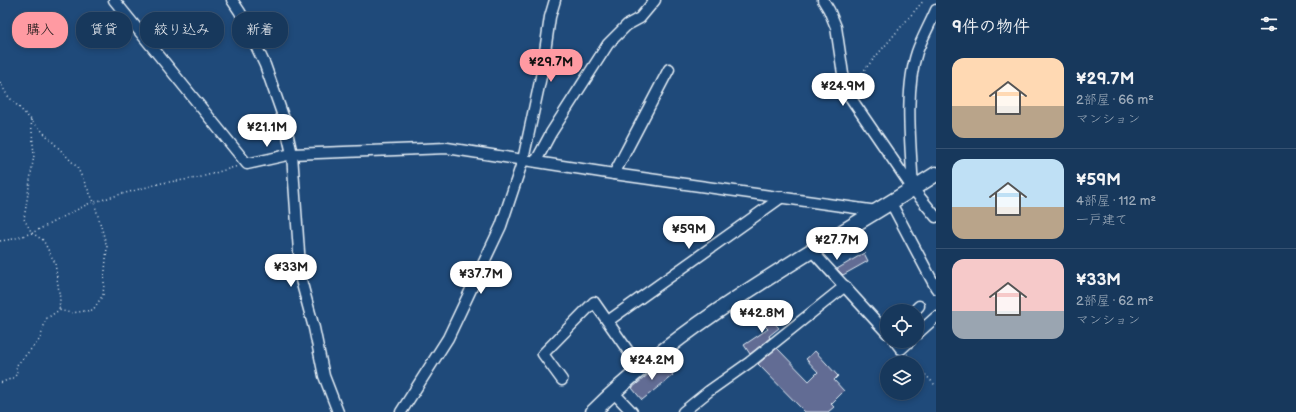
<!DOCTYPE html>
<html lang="ja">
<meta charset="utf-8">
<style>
body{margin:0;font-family:"Balsamiq Sans","Klee One",sans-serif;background:#244365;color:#f1f3f6;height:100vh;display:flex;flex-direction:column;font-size:15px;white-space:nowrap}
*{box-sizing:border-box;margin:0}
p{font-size:13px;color:#9eacbb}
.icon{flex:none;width:22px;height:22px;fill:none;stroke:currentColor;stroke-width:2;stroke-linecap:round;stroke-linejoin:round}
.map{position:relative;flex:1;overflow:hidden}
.sheet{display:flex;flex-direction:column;background:#17385c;width:360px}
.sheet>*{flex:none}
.top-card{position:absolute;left:12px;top:12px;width:380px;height:36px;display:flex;gap:8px}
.buttons{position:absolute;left:880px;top:304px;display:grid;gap:8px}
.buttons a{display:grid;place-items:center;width:44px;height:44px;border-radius:50%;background:#17385c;box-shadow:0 2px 6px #0003,0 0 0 1px #365272;font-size:20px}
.price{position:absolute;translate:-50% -34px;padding:0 9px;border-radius:14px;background:#fff;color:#222;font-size:13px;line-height:26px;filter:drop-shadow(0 1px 2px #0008)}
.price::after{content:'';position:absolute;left:50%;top:24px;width:12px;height:9px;margin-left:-6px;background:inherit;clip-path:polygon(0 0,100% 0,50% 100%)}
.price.selected{background:#ff9aa2;color:#111}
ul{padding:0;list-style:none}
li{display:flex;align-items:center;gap:12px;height:100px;padding:0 16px}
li+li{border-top:1px solid #365272}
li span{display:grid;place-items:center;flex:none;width:112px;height:80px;border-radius:12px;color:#555}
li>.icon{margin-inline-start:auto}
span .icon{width:48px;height:48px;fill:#fffc;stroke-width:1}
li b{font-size:17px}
h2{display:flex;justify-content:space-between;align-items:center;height:48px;padding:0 16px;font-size:17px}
.pill{padding:0 14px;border-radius:16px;background:#17385c;box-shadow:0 2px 6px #0003,0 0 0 1px #365272;font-size:14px;line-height:36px}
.pill.selected{background:#ff9aa2;color:#111}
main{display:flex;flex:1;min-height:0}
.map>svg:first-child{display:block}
</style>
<main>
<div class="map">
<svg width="936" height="412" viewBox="0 0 936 412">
<rect width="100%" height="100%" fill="#1f4a7a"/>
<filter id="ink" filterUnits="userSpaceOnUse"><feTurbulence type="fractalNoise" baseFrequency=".025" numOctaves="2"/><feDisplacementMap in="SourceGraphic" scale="8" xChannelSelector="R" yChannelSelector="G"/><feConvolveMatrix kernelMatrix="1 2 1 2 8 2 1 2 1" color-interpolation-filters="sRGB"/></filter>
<g filter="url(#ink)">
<g fill="#626c94" stroke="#e8f1f8">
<polygon points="864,253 868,261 843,275 837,269"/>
<polygon points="765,313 779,328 769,336 770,338 750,354 744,345 768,329 758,319"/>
<polygon points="777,348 809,381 818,372 806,359 815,351 838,376 834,380 844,391 831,404 834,407 828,412 805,412 758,364"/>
<polygon points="662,363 673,375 642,400 632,388"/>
</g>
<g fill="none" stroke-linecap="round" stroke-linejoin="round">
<defs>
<g id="minor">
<polyline points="114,0 247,164 292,154 447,148 614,174 877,211"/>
<polyline points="232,0 240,12 265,65 284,119 292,154 301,280 314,328 324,376 338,412"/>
<polyline points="823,0 829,10 836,27 843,74 848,94 913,189 936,217"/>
<polyline points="536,161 551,133 608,44 627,25 640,18 655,0"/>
<polyline points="614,174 669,69"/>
<path d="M 913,189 C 911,148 904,91 917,52 C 922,38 930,24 936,10"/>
<polyline points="891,203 936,288"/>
<polyline points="812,251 887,333"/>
<polyline points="914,311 919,306"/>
<polyline points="608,321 782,197"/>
<polyline points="917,334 936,317"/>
<polyline points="895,341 901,349 910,341"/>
<polyline points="562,380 543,354 594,302 640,368"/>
<polyline points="613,392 632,412"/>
<polyline points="401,412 448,338 501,226 523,160 542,72 550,17 555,0"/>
<polyline points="683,412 709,391 750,362 845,286"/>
</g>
<path id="highway" d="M 593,412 C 692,314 819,249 936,174"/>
</defs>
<use href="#minor" stroke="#e8f1f8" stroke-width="13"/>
<use href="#highway" stroke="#e8f1f8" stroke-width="17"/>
<g stroke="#e8f1f8" stroke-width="1.5" stroke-dasharray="1 3" stroke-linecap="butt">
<polyline points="0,82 7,95 77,167 94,202 107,247 103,295 93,310 71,313 59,310 46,319 40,339 16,366 17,374 13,378 0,383"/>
<polyline points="854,82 924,0"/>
<polyline points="31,120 34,155 24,219 32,233 43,240 55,263 60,299 59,310"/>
<polyline points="0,241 13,239 32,233 88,204 118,195 162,183 198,178 238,166"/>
<polyline points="907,354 915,363"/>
<polyline points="917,366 936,386"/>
</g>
<use href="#minor" stroke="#1f4a7a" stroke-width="10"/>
<use href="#highway" stroke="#1f4a7a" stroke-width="14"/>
</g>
</g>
</svg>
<div class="buttons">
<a><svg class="icon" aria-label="locate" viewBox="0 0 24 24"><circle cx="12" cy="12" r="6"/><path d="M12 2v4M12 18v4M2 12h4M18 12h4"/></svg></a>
<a><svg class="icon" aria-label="layers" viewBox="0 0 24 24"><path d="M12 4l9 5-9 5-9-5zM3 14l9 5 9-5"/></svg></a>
</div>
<b class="price selected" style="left:551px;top:83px">¥29.7M</b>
<b class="price" style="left:843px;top:107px">¥24.9M</b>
<b class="price" style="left:267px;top:148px">¥21.1M</b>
<b class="price" style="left:689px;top:250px">¥59M</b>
<b class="price" style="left:837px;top:261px">¥27.7M</b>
<b class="price" style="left:291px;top:288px">¥33M</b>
<b class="price" style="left:481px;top:295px">¥37.7M</b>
<b class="price" style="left:762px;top:334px">¥42.8M</b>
<b class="price" style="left:652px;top:381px">¥24.2M</b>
<div class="top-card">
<a class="pill selected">購入</a>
<a class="pill">賃貸</a>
<a class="pill">絞り込み</a>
<a class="pill">新着</a>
</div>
</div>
<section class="sheet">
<h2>9件の物件<svg class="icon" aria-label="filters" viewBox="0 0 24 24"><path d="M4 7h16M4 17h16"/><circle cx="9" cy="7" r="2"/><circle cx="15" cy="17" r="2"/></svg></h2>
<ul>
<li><span style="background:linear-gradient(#ffd9b3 60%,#b9a48a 0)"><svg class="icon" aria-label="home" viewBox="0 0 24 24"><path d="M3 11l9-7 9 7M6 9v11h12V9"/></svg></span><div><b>¥29.7M</b><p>2部屋 · 66 m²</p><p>マンション</p></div></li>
<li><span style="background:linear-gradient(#bfe0f5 60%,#b9a48a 0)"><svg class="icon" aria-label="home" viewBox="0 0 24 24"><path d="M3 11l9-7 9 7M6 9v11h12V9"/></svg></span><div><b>¥59M</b><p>4部屋 · 112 m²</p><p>一戸建て</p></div></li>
<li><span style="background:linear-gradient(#f6c9c9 65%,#9aa5b1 0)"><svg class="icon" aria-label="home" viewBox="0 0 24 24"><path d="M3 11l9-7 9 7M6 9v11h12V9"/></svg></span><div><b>¥33M</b><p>2部屋 · 62 m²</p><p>マンション</p></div></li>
</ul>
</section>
</main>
